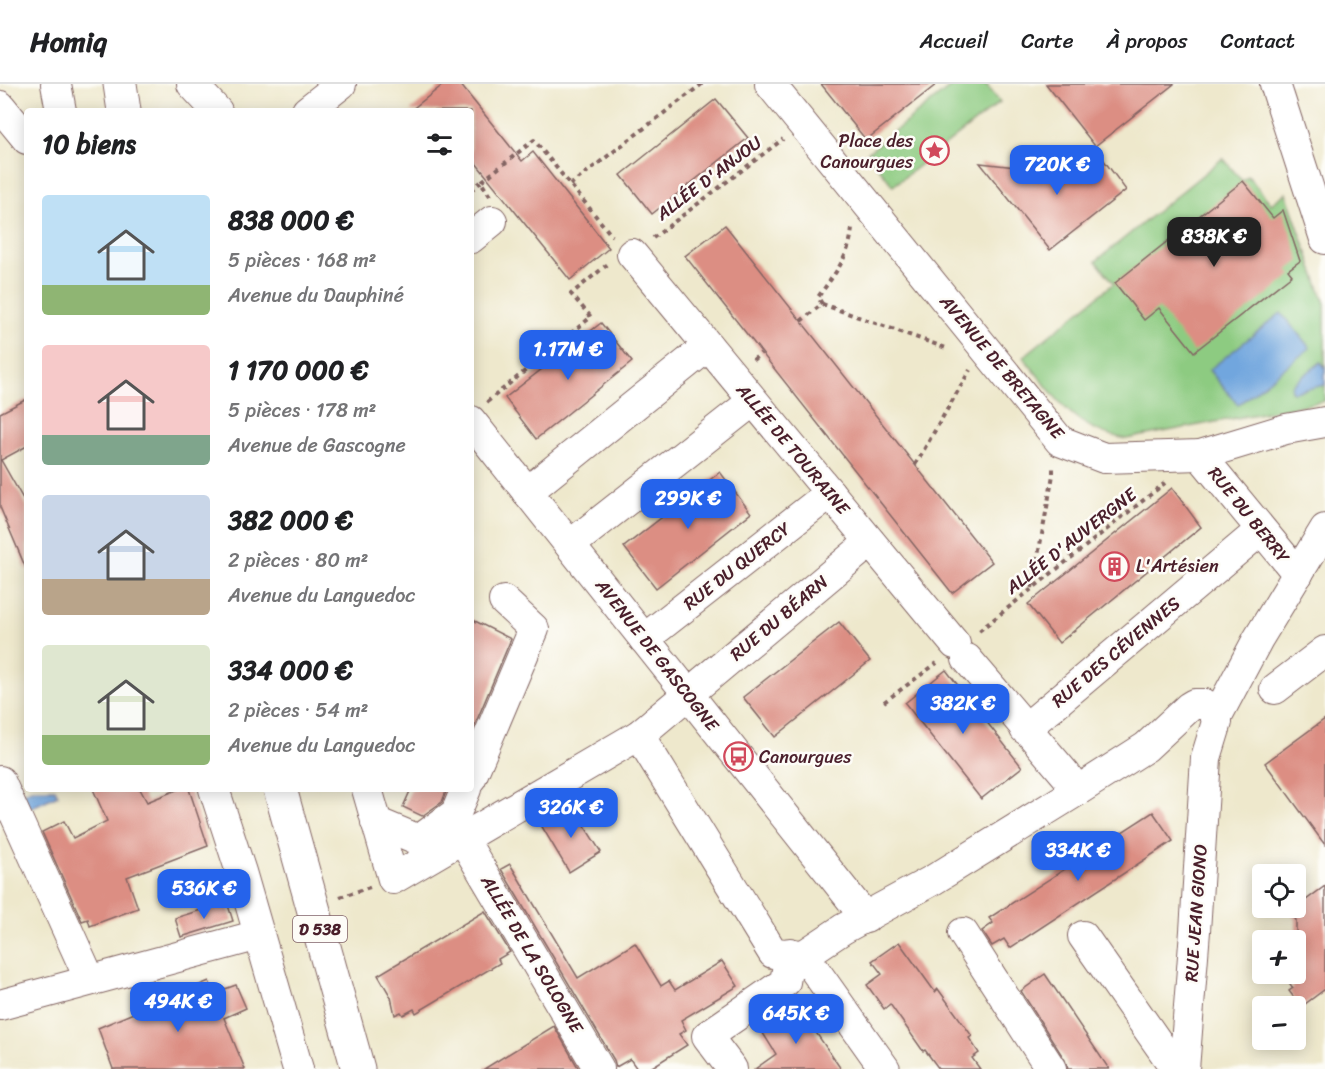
<!DOCTYPE html>
<html lang="fr">
<meta charset="utf-8">
<style>
body{margin:0;font-family:Sriracha,sans-serif;background:#f2f2f2;color:#202124;height:100vh;display:flex;flex-direction:column;font-size:22px;white-space:nowrap}
*{box-sizing:border-box;margin:0}
p{font-size:20px;color:#757577}
.icon{flex:none;width:33px;height:33px;fill:none;stroke:currentColor;stroke-width:2;stroke-linecap:round;stroke-linejoin:round}
.map{position:relative;flex:1;overflow:hidden}
.sheet{position:absolute;left:24px;top:24px;width:450px;height:684px;display:flex;flex-direction:column;background:#fff;border-radius:6px;box-shadow:0 3px 15px #0003}
.sheet>*{flex:none}
.buttons{position:absolute;left:1252px;top:780px;display:grid;gap:12px}
.buttons a{display:grid;place-items:center;width:54px;height:54px;border-radius:6px;background:#fff;box-shadow:0 3px 15px #0003;font-size:30px}
.price{position:absolute;translate:-50% -51px;padding:0 14px;border-radius:12px;background:#2563eb;color:#fff;font-size:20px;line-height:39px;filter:drop-shadow(0 2px 3px #0008)}
.price::after{content:'';position:absolute;left:50%;top:36px;width:18px;height:14px;margin-left:-9px;background:inherit;clip-path:polygon(0 0,100% 0,50% 100%)}
.price.current{background:#222;color:#fff}
ul{padding:0;list-style:none}
li{display:flex;align-items:center;gap:18px;height:150px;padding:0 18px}
li span{display:grid;place-items:center;flex:none;width:168px;height:120px;border-radius:6px;color:#555}
li>.icon{margin-inline-start:auto}
span .icon{width:72px;height:72px;fill:#fffc;stroke-width:1}
li b{font-size:26px}
h2{display:flex;justify-content:space-between;align-items:center;height:72px;padding:0 18px;font-size:26px}
header{display:flex;align-items:center;gap:36px;box-sizing:border-box;height:84px;padding:0 30px;background:#fff;border-bottom:2px solid #e0e0e0}
header strong{font-size:28px}
nav{display:flex;gap:33px;margin-inline-start:auto;font-size:21px}
.map>svg:first-child{display:block}
</style>
<header>
<strong>Homiq</strong>
<nav><a>Accueil</a><a>Carte</a><a>À propos</a><a>Contact</a></nav>
</header>
<div class="map">
<svg width="1325" height="985" viewBox="0 0 1325 985">
<rect width="100%" height="100%" fill="#fdfcf7"/>
<filter id="ink" filterUnits="userSpaceOnUse"><feTurbulence type="fractalNoise" baseFrequency=".0167" numOctaves="2"/><feDisplacementMap in="SourceGraphic" scale="12" xChannelSelector="R" yChannelSelector="G"/><feConvolveMatrix kernelMatrix="1 2 1 2 8 2 1 2 1" color-interpolation-filters="sRGB"/></filter>
<filter id="wash" filterUnits="userSpaceOnUse"><feTurbulence type="fractalNoise" baseFrequency=".008" numOctaves="4" result="noise"/><feDisplacementMap in="SourceGraphic" scale="24" xChannelSelector="R" yChannelSelector="G"/><feGaussianBlur stdDeviation="1.35" result="paint"/><feColorMatrix in="noise" values="0 0 0 0 0 0 0 0 0 0 0 0 0 0 0 0 0 1.4 0 .05"/><feComposite in="paint" operator="in"/></filter>
<g filter="url(#wash)">
<rect width="100%" height="100%" fill="#eee8cc"/>
<g fill="#8dcb81" stroke="#6c7556" stroke-width="1.5">
<polygon points="954,0 986,0 1000,18 893,102 867,69"/>
<path d="M 1223,74 L 1242,97 L 1248,92 L 1271,120 L 1286,109 L 1325,220 L 1325,317 L 1126,355 C 1071,345 1056,312 1023,273 L 1114,199 L 1096,177 Z"/>
</g>
<g fill="#71a6de" stroke="#5e6284" stroke-width="1.5">
<polygon points="1281,229 1310,264 1238,321 1209,286"/>
<polygon points="1321,278 1325,284 1325,301 1294,308 1291,307 1292,301"/>
<polygon points="31,705 55,705 58,711 28,725 21,710"/>
</g>
<g id="blocks">
<g fill="#dc8e83">
<polygon points="444,0 460,0 522,77 533,68 609,164 570,196 471,73 471,27 410,27"/>
<polygon points="821,0 937,0 866,56"/>
<polygon points="1046,0 1174,0 1095,62"/>
<polygon points="716,15 748,54 652,130 621,91"/>
<polygon points="1097,67 1126,106 1050,166 980,79 1090,91"/>
<polygon points="1243,97 1273,134 1283,126 1300,177 1288,186 1292,191 1194,268 1159,224 1144,236 1115,199"/>
<polygon points="725,141 992,478 952,509 685,172"/>
<polygon points="601,239 632,278 536,355 505,314"/>
<polygon points="27,315 27,362 1,376 27,422 27,487 0,423 0,329"/>
<polygon points="720,388 751,429 656,504 624,463"/>
<polygon points="1172,404 1201,443 1059,559 1028,520"/>
<polygon points="471,535 511,555 471,650"/>
<polygon points="839,538 870,577 775,653 743,613"/>
<polygon points="946,586 1022,683 981,715 905,619"/>
<polygon points="1325,635 1325,761 1265,679"/>
<polygon points="93,705 140,705 147,718 179,705 189,705 208,762 127,793 138,824 90,842 88,835 82,837 42,748 64,737 73,754 107,737"/>
<polygon points="411,705 447,705 442,718 422,732 403,723"/>
<polygon points="573,724 601,768 569,788 541,741"/>
<polygon points="1153,728 1173,757 1010,864 1004,855 992,862 982,847 993,839 989,834"/>
<polygon points="510,780 578,894 635,859 661,902 669,897 675,906 722,877 738,902 681,936 686,946 679,950 687,961 649,985 637,985 630,975 616,983 614,976 501,785"/>
<polygon points="1325,802 1325,905 1301,923 1289,907 1293,904 1283,890 1296,890 1296,836 1290,828"/>
<polygon points="227,818 233,837 181,853 175,834"/>
<polygon points="485,827 510,868 498,875 500,879 416,929 414,925 403,931 401,928 395,931 391,913 378,891"/>
<polygon points="899,858 935,908 938,905 972,952 969,954 979,969 972,974 980,985 939,985 925,966 923,967 890,920 884,925 867,901 882,890 872,877"/>
<polygon points="1045,890 1109,985 1068,985 1065,976 1021,907"/>
<polygon points="209,897 214,909 236,901 246,924 224,934 245,985 113,985 98,944"/>
<polygon points="792,924 799,935 804,931 841,985 755,985 776,970 761,946"/>
<polygon points="554,942 579,985 484,985"/>
</g>
</g>
</g>
<g filter="url(#ink)">
<use href="#blocks" fill-opacity="0" stroke="#836563" stroke-width="1.5"/>
<g fill="none" stroke-linecap="round" stroke-linejoin="round">
<defs>
<g id="minor">
<polyline points="56,0 61,27"/>
<polyline points="192,0 217,27"/>
<polyline points="770,0 1060,357 1104,374 1200,371 1286,345 1325,338"/>
<polyline points="1275,0 1325,155"/>
<polyline points="0,22 27,55"/>
<polyline points="307,27 341,0"/>
<polyline points="471,154 492,137"/>
<polyline points="632,170 955,560"/>
<polyline points="471,337 866,834"/>
<polyline points="1200,371 1298,490"/>
<polyline points="527,408 708,262"/>
<polyline points="570,461 753,317"/>
<polyline points="644,555 830,409"/>
<polyline points="967,575 1066,691 1077,707"/>
<polyline points="1275,605 1325,567"/>
<polyline points="1217,632 1258,555 1325,445"/>
<polyline points="1025,645 1261,446"/>
<polyline points="639,651 773,869 804,871 843,845 933,796 1077,707 1146,663 1189,623 1194,620 1205,620 1214,627 1217,638 1206,674 1195,847 1184,985"/>
<polyline points="471,694 534,545 504,517"/>
<polyline points="0,697 90,896"/>
<polyline points="214,705 241,788 298,985"/>
<polyline points="367,705 393,795 639,651 870,458"/>
<polyline points="376,738 419,756 456,729 466,705"/>
<polyline points="463,755 599,985"/>
<polyline points="963,849 1051,985"/>
<polyline points="1083,852 1176,985"/>
<polyline points="804,871 885,985"/>
<polyline points="0,921 259,851"/>
<polyline points="732,985 707,952 785,898 790,869"/>
</g>
<g id="major">
<polyline points="120,0 124,27"/>
<polyline points="280,705 358,985"/>
</g>
</defs>
<use href="#minor" stroke="#836563" stroke-width="32"/>
<use href="#major" stroke="#836563" stroke-width="35"/>
<g stroke="#836563" stroke-width="4" stroke-dasharray="4.5 4.5" stroke-linecap="butt">
<polyline points="570,101 702,0"/>
<polyline points="471,106 481,98"/>
<polyline points="490,112 481,98 534,56 612,152"/>
<polyline points="653,154 783,55"/>
<path d="M 822,220 L 818,213 C 834,191 850,172 852,144"/>
<polyline points="801,237 822,220 949,265"/>
<polyline points="753,276 761,269"/>
<polyline points="487,318 591,233 571,210 608,180"/>
<polyline points="915,381 970,286"/>
<polyline points="1032,504 1053,391 1053,381"/>
<polyline points="979,547 1165,399"/>
<polyline points="884,618 937,579"/>
<polyline points="340,813 370,803"/>
</g>
<use href="#minor" stroke="#fff" stroke-width="30"/>
<use href="#major" stroke="#fff" stroke-width="33"/>
</g>
</g>
<defs>
<symbol id="sight-ring" viewBox="-11 -11 22 22"><circle r="9.5" fill="#fdfcf7" stroke="#d1495b" stroke-width="1.5"/><path d="M0-6L1.8-2.2L6-1.7L2.9 1.2L3.7 5.4L0 3.3L-3.7 5.4L-2.9 1.2L-6-1.7L-1.8-2.2Z" fill="#d1495b"/></symbol>
<symbol id="building-ring" viewBox="-11 -11 22 22"><circle r="9.5" fill="#fdfcf7" stroke="#d1495b" stroke-width="1.5"/><path d="M-4-6H4V6H1V3H-1V6H-4ZM-2.5-4.3h1.7v1.8h-1.7ZM.8-4.3h1.7v1.8H.8ZM-2.5-1h1.7V.8h-1.7ZM.8-1h1.7V.8H.8Z" fill="#d1495b"/></symbol>
<symbol id="bus-ring" viewBox="-11 -11 22 22"><circle r="9.5" fill="#fdfcf7" stroke="#d1495b" stroke-width="1.5"/><path d="M-5-6H5V4H4V6H2V4H-2V6H-4V4H-5ZM-3.5-4V0h7V-4ZM-3.5 1.2v1.5H-2V1.2ZM2 1.2v1.5H3.5V1.2Z" fill="#d1495b"/></symbol>
</defs>
<g fill-rule="evenodd">
<use href="#sight-ring" x="918" y="50" width="33" height="33"/>
<use href="#building-ring" x="1098" y="466" width="33" height="33"/>
<use href="#bus-ring" x="722" y="656" width="33" height="33"/>
</g>
<g text-anchor="middle" dominant-baseline="central" stroke-width="5" stroke-linejoin="round" paint-order="stroke">
<rect fill="#fdfcf7" stroke="#806168" stroke-width="1.5" x="293" y="832" width="54" height="26" rx="4.5"/>
<g font-size="16" font-weight="bold" fill="#4a1f2b">
<text x="320" y="845">D 538</text>
</g>
<g font-size="18" fill="#4a1f2b" stroke="#fdfcf7" text-anchor="start">
<text x="913" y="57" text-anchor="end">Place des<tspan x="913" dy="21">Canourgues</tspan></text>
<text x="1136" y="482">L'Artésien</text>
<text x="759" y="673">Canourgues</text>
</g>
<g font-size="18" fill="#4a1f2b" stroke="#fdfcf7">
<text transform="translate(709 94) rotate(-37)">ALLÉE D'ANJOU</text>
<text transform="translate(1002 283) rotate(50)">AVENUE DE BRETAGNE</text>
<text transform="translate(793 365) rotate(50)">ALLÉE DE TOURAINE</text>
<text transform="translate(1249 431) rotate(51)">RUE DU BERRY</text>
<text transform="translate(1071 457) rotate(-38)">ALLÉE D'AUVERGNE</text>
<text transform="translate(737 482) rotate(-38)">RUE DU QUERCY</text>
<text transform="translate(779 534) rotate(-40)">RUE DU BÉARN</text>
<text transform="translate(1116 568) rotate(-40)">RUE DES CÉVENNES</text>
<text transform="translate(657 571) rotate(52)">AVENUE DE GASCOGNE</text>
<text transform="translate(1196 829) rotate(-86)">RUE JEAN GIONO</text>
<text transform="translate(532 870) rotate(59)">ALLÉE DE LA SOLOGNE</text>
</g>
</g>
</svg>
<div class="buttons">
<a><svg class="icon" aria-label="locate" viewBox="0 0 24 24"><circle cx="12" cy="12" r="6"/><path d="M12 2v4M12 18v4M2 12h4M18 12h4"/></svg></a>
<a>+</a>
<a>−</a>
</div>
<b class="price" style="left:1057px;top:112px">720K €</b>
<b class="price current" style="left:1214px;top:184px">838K €</b>
<b class="price" style="left:568px;top:297px">1.17M €</b>
<b class="price" style="left:688px;top:446px">299K €</b>
<b class="price" style="left:963px;top:651px">382K €</b>
<b class="price" style="left:571px;top:755px">326K €</b>
<b class="price" style="left:1078px;top:798px">334K €</b>
<b class="price" style="left:204px;top:836px">536K €</b>
<b class="price" style="left:178px;top:949px">494K €</b>
<b class="price" style="left:796px;top:961px">645K €</b>
<section class="sheet">
<h2>10 biens<svg class="icon" aria-label="filters" viewBox="0 0 24 24"><path d="M4 7h16M4 17h16"/><circle cx="9" cy="7" r="2"/><circle cx="15" cy="17" r="2"/></svg></h2>
<ul>
<li><span style="background:linear-gradient(#bfe0f5 75%,#8fb573 0)"><svg class="icon" aria-label="home" viewBox="0 0 24 24"><path d="M3 11l9-7 9 7M6 9v11h12V9"/></svg></span><div><b>838 000 €</b><p>5 pièces · 168 m²</p><p>Avenue du Dauphiné</p></div></li>
<li><span style="background:linear-gradient(#f6c9c9 75%,#7fa58c 0)"><svg class="icon" aria-label="home" viewBox="0 0 24 24"><path d="M3 11l9-7 9 7M6 9v11h12V9"/></svg></span><div><b>1 170 000 €</b><p>5 pièces · 178 m²</p><p>Avenue de Gascogne</p></div></li>
<li><span style="background:linear-gradient(#c9d6e8 70%,#b9a48a 0)"><svg class="icon" aria-label="home" viewBox="0 0 24 24"><path d="M3 11l9-7 9 7M6 9v11h12V9"/></svg></span><div><b>382 000 €</b><p>2 pièces · 80 m²</p><p>Avenue du Languedoc</p></div></li>
<li><span style="background:linear-gradient(#dfe7d0 75%,#8fb573 0)"><svg class="icon" aria-label="home" viewBox="0 0 24 24"><path d="M3 11l9-7 9 7M6 9v11h12V9"/></svg></span><div><b>334 000 €</b><p>2 pièces · 54 m²</p><p>Avenue du Languedoc</p></div></li>
</ul>
</section>
</div>
